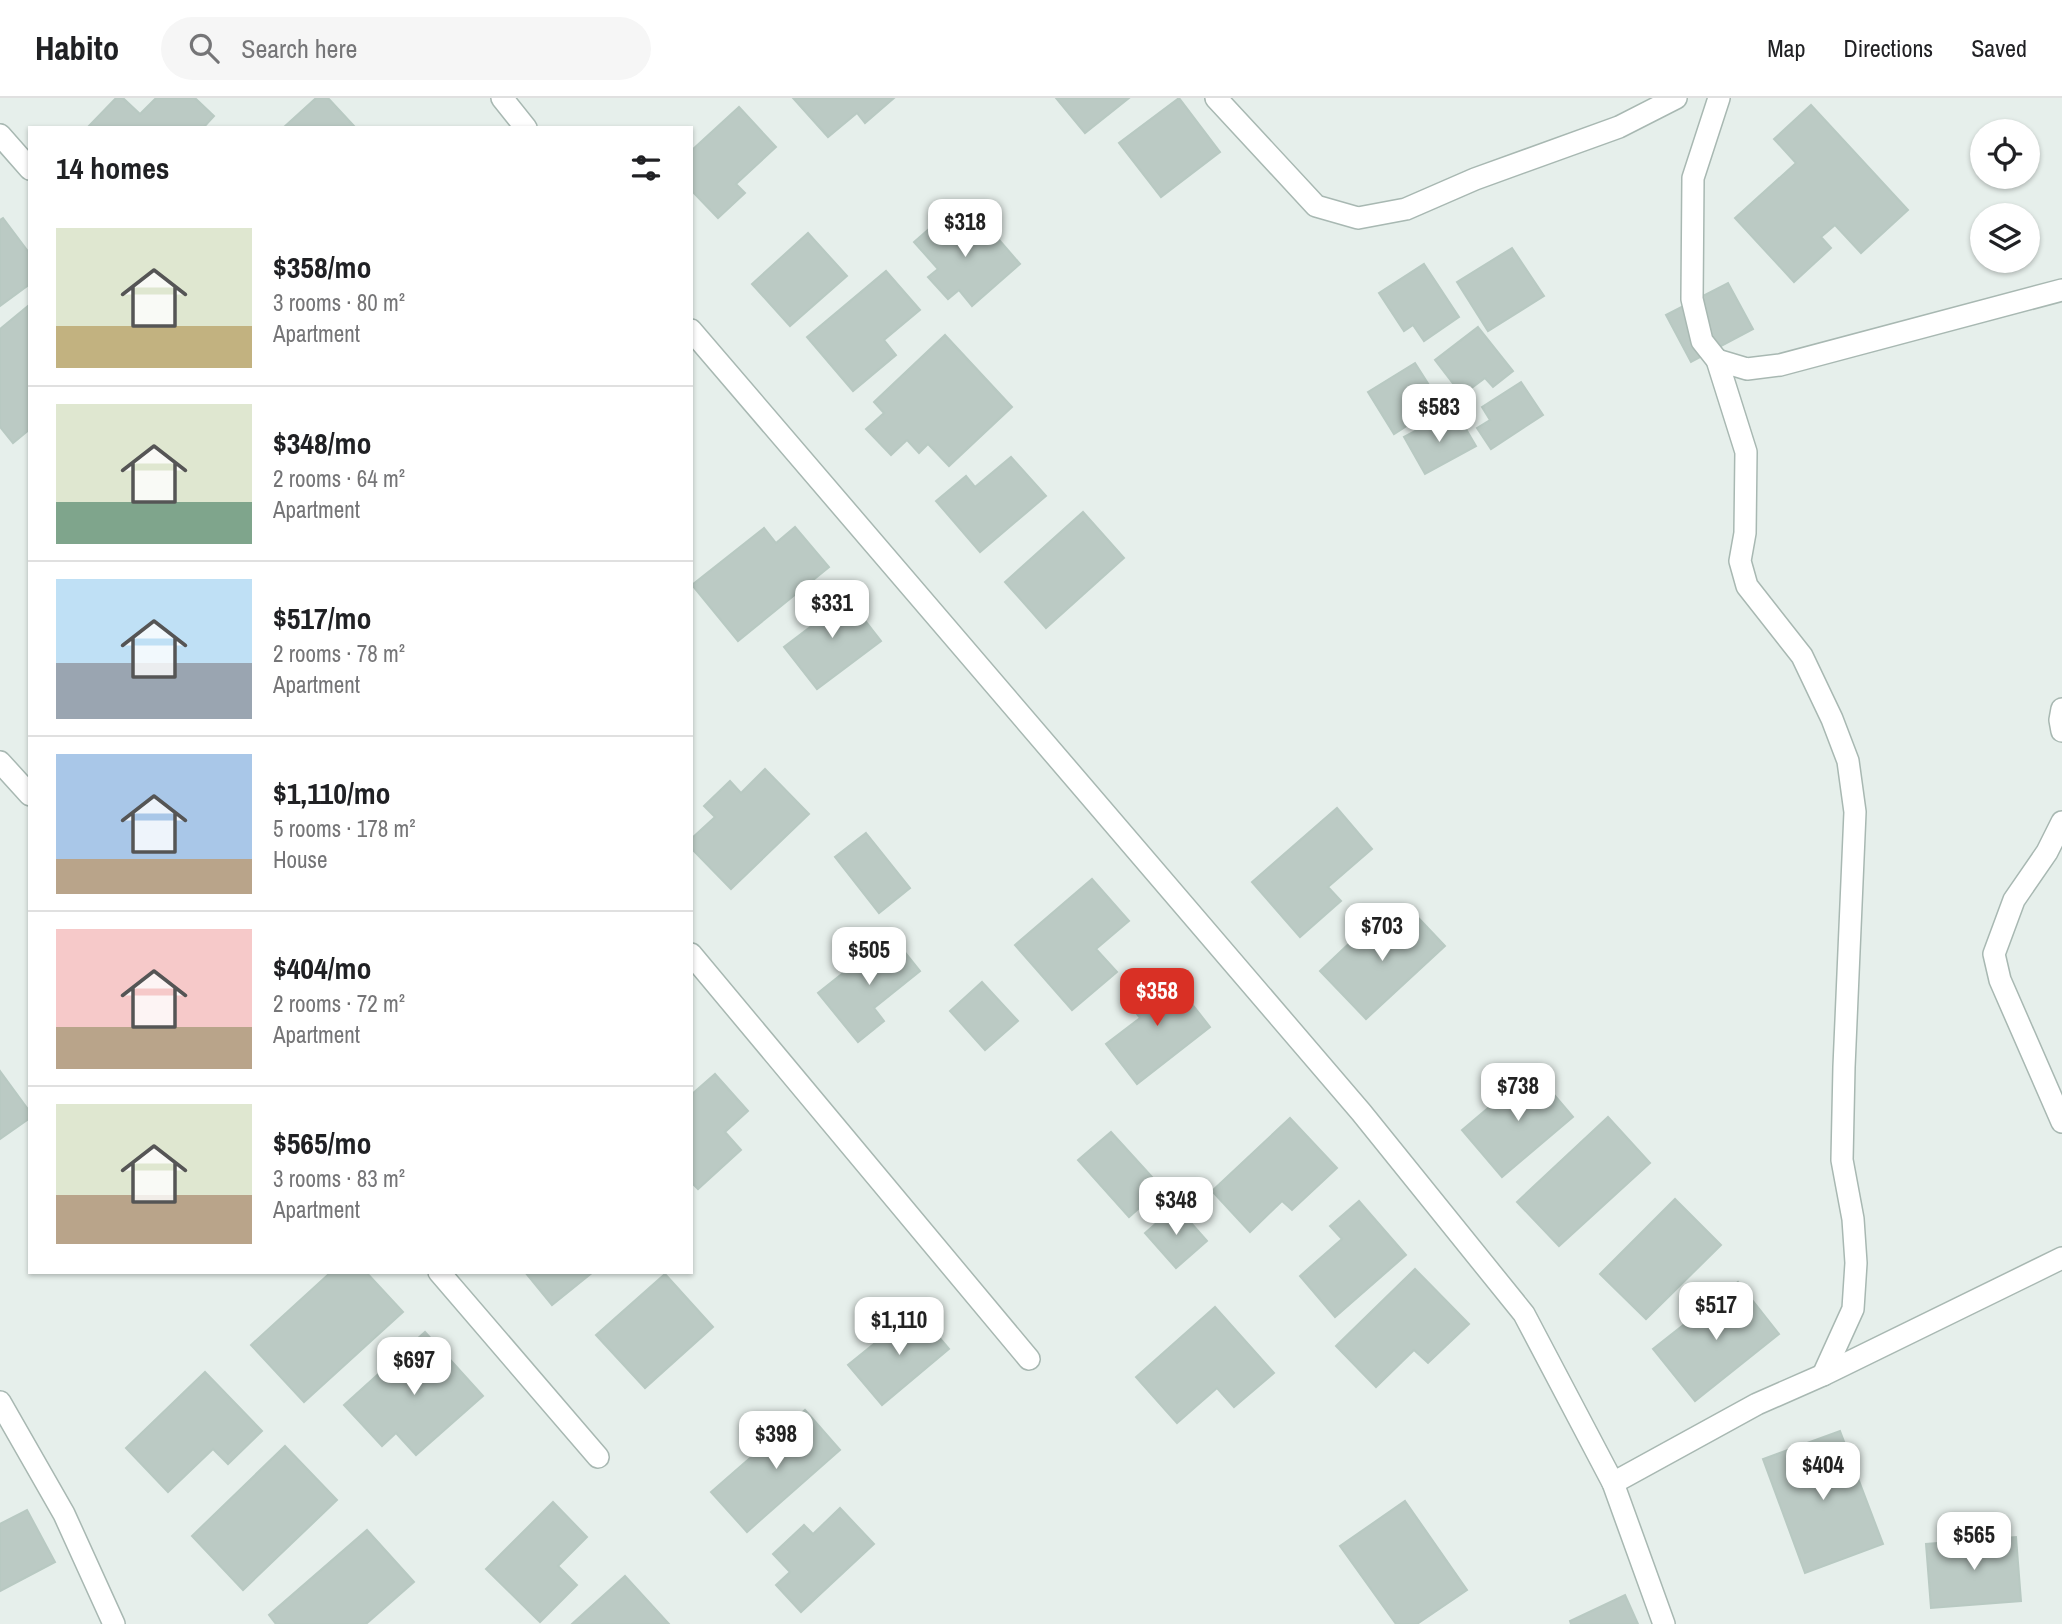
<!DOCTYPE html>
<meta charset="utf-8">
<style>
body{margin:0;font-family:"Archivo Narrow",sans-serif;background:#f6f6f6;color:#202124;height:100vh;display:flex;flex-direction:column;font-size:26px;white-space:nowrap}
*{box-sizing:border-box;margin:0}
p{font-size:23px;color:#757577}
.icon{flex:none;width:38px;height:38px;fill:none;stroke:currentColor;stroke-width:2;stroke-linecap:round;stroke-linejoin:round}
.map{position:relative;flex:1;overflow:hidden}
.side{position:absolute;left:28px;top:28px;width:665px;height:1148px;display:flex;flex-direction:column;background:#fff;border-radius:0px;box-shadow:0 2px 5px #0004}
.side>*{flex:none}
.buttons{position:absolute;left:1970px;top:21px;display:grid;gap:14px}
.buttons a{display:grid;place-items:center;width:70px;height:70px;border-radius:50%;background:#fff;box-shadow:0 2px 5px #0004;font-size:35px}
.price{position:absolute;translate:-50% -60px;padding:0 16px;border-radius:14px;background:#fff;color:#222;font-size:23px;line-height:46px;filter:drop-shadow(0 2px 4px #0008)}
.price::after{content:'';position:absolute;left:50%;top:42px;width:21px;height:16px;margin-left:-10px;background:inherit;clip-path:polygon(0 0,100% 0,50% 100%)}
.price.active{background:#d93025;color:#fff}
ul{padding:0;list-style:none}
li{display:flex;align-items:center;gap:21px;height:175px;padding:0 28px}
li+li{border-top:2px solid #e0e0e0}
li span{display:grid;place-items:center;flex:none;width:196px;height:140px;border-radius:0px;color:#555}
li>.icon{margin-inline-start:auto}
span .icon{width:84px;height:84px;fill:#fffc;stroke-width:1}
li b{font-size:30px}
h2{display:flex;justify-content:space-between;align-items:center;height:84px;padding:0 28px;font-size:30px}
header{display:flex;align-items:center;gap:42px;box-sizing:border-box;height:98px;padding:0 35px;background:#fff;border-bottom:2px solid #e0e0e0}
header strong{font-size:33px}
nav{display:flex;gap:38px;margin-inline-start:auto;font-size:24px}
.search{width:490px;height:63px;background:#f6f6f6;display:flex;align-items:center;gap:18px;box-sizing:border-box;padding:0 24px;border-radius:38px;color:#757577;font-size:26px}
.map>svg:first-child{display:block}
</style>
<header>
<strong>Habito</strong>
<div class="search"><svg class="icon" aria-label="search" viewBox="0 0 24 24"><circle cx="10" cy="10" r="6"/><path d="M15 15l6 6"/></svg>Search here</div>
<nav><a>Map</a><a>Directions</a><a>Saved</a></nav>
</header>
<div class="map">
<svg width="2062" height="1526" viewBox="0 0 2062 1526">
<rect width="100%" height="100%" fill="#e6efeb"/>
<g fill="#bbcac4" stroke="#b8c9c2" stroke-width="2">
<polygon points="116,0 123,0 140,16 156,0 195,0 214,18 203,30 87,30"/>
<polygon points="316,0 328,0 354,28 352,30 283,30"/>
<polygon points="793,0 894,0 865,25 857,15 828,39"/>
<polygon points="1056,0 1129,0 1085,35"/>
<polygon points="1179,0 1220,54 1161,99 1119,45"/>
<polygon points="1811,7 1908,112 1861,155 1835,127 1821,139 1831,150 1794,184 1735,120 1796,65 1774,41"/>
<polygon points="739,9 776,49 736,86 745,95 718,120 691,92 691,53"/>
<polygon points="953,110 984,145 994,136 1020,166 972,208 959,192 948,201 928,179 938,171 914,144"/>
<polygon points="3,120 30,156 30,186 0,208 0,122"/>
<polygon points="808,135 847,178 790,228 752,186"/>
<polygon points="1512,150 1544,198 1488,233 1457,184"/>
<polygon points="1424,166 1459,219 1424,243 1413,227 1404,233 1379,195"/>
<polygon points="886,173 920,212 884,242 896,257 853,293 807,239"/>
<polygon points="1728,185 1753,231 1691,264 1666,217"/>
<polygon points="29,207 30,331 13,345 0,329 0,231"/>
<polygon points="1478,229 1513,273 1493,289 1485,280 1462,297 1435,262"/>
<polygon points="945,237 1012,309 949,368 928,346 919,355 907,342 891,357 866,331 884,315 874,304"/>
<polygon points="1415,265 1434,295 1409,310 1416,322 1394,336 1368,294"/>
<polygon points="1521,284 1543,317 1491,351 1477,330 1490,322 1482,309"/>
<polygon points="1443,318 1451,332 1463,326 1476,348 1425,376 1404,339"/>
<polygon points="1011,359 1046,398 980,454 936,403 966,378 975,389"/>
<polygon points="1083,414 1124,460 1046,530 1005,484"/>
<polygon points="795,429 829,469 738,543 692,487 764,430 776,445"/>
<polygon points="839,489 881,543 817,591 784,549 822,520 813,509"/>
<polygon points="765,671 809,716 731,791 691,750 691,741 715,719 704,708 730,683 741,695"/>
<polygon points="1337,710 1372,751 1328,789 1341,803 1300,839 1252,784"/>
<polygon points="866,735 910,790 879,815 835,759"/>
<polygon points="1092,781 1129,823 1096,851 1117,874 1072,912 1015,847"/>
<polygon points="1409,810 1445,848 1366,921 1320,873 1356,839 1366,849"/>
<polygon points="891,837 920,873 874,910 884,923 858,944 818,895"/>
<polygon points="1166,873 1210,929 1137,986 1106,946 1140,920 1127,903"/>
<polygon points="982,884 1018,923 985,952 950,913"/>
<polygon points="1533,972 1573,1019 1502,1079 1462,1032"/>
<polygon points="0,973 30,1014 30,1020 0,1041"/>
<polygon points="715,976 748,1013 725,1034 741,1052 698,1091 691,1084 691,997"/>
<polygon points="1608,1019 1650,1065 1559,1148 1517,1104"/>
<polygon points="1290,1020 1337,1070 1292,1112 1282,1103 1250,1134 1212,1093"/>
<polygon points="1111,1034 1162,1090 1129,1119 1078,1062"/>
<polygon points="1675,1101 1721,1147 1646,1221 1600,1176"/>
<polygon points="1359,1103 1406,1157 1335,1219 1300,1178 1342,1141 1330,1128"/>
<polygon points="1176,1108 1207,1143 1176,1170 1145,1135"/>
<polygon points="1415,1171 1469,1226 1428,1265 1414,1252 1376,1289 1336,1248"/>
<polygon points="331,1174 366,1174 403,1214 304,1304 251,1247"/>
<polygon points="525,1174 593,1174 552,1207"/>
<polygon points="665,1176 713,1229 645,1290 596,1237"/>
<polygon points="1738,1184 1779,1236 1695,1303 1653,1251"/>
<polygon points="1215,1209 1274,1275 1234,1309 1217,1290 1177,1325 1136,1279"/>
<polygon points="916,1212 949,1251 882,1307 848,1267"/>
<polygon points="425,1234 483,1298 416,1357 396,1335 382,1348 344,1307"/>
<polygon points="205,1274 262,1333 228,1366 213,1351 168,1394 126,1350"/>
<polygon points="805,1312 840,1352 747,1434 711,1394"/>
<polygon points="1840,1333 1883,1446 1805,1475 1763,1361"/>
<polygon points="285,1348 337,1402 243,1492 192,1438"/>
<polygon points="1405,1403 1467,1492 1417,1526 1396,1526 1340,1448"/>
<polygon points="553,1404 587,1439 558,1468 577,1487 540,1524 486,1471"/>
<polygon points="840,1410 874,1446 801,1514 776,1487 790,1474 773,1456 804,1427 813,1436"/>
<polygon points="27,1412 55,1464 0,1493 0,1426"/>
<polygon points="367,1432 414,1484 366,1526 276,1526 269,1517"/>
<polygon points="2016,1439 2021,1503 1931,1510 1926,1446"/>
<polygon points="625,1478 669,1526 572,1526"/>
<polygon points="1625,1497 1638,1526 1571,1526 1570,1523"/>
</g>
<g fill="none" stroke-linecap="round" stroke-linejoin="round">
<defs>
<g id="minor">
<polyline points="502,0 526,30"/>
<polyline points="1216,0 1316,108 1358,120 1406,111 1475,81 1619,29 1676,0"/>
<polyline points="1719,0 1693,80 1692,201 1702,243 1717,262 1746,354 1745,435 1740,463 1747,488 1802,558 1832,621 1848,663 1855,714 1844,969 1842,1062 1853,1121 1856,1165 1853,1211 1823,1277"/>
<polyline points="0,37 30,71"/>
<polyline points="691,232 1361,1014 1524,1216 1613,1385 1664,1526"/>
<polyline points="1717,262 1747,271 1780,267 2062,192"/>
<polyline points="2062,611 2060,622 2062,633"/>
<polyline points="0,664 30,697"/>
<polyline points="2062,724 2047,754 2014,802 1994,856 2000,882 2062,1024"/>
<polyline points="691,856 1029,1261"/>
<polyline points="439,1174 598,1359"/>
<polyline points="0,1304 64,1416 114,1526"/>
<polyline points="1613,1385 1757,1306 1823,1277 2062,1160"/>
</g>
</defs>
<use href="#minor" stroke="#a8b8b2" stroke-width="24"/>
<use href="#minor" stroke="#fff" stroke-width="21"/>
</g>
</svg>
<div class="buttons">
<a><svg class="icon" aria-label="locate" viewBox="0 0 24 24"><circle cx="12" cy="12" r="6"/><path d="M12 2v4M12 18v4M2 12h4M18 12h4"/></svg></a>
<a><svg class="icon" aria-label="layers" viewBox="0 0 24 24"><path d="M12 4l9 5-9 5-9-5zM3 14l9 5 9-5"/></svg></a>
</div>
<b class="price" style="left:965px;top:161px">$318</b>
<b class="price" style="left:1439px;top:346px">$583</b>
<b class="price" style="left:832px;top:542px">$331</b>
<b class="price" style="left:1382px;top:865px">$703</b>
<b class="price" style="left:869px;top:889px">$505</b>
<b class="price active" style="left:1157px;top:930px">$358</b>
<b class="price" style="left:1518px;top:1025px">$738</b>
<b class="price" style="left:1176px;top:1139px">$348</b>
<b class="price" style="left:1716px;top:1244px">$517</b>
<b class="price" style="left:899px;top:1259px">$1,110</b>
<b class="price" style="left:414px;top:1299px">$697</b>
<b class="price" style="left:776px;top:1373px">$398</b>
<b class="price" style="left:1823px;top:1404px">$404</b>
<b class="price" style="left:1974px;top:1474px">$565</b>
<section class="side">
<h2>14 homes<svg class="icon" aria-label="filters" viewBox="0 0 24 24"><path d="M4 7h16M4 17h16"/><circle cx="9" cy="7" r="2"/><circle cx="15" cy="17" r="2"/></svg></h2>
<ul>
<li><span style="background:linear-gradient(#dfe7d0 70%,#c2b280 0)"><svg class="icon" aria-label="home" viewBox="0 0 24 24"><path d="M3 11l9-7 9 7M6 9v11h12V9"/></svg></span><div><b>$358/mo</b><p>3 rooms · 80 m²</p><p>Apartment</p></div></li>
<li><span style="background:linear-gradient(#dfe7d0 70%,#7fa58c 0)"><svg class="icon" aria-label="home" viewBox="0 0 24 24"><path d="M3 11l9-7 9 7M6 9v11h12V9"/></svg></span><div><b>$348/mo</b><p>2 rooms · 64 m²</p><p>Apartment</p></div></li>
<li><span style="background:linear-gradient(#bfe0f5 60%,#9aa5b1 0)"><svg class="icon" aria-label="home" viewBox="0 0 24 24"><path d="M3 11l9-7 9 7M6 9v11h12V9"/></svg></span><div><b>$517/mo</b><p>2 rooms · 78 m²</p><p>Apartment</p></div></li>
<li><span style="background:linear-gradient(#a9c7e8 75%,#b9a48a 0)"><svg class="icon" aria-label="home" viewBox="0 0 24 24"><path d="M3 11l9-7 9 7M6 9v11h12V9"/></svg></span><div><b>$1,110/mo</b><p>5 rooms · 178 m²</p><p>House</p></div></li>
<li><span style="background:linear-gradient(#f6c9c9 70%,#b9a48a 0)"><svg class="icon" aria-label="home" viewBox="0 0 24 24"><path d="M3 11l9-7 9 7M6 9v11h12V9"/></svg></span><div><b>$404/mo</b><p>2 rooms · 72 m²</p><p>Apartment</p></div></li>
<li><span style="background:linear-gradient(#dfe7d0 65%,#b9a48a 0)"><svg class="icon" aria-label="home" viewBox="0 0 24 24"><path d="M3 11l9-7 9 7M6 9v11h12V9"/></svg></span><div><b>$565/mo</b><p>3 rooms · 83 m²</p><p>Apartment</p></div></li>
</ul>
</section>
</div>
